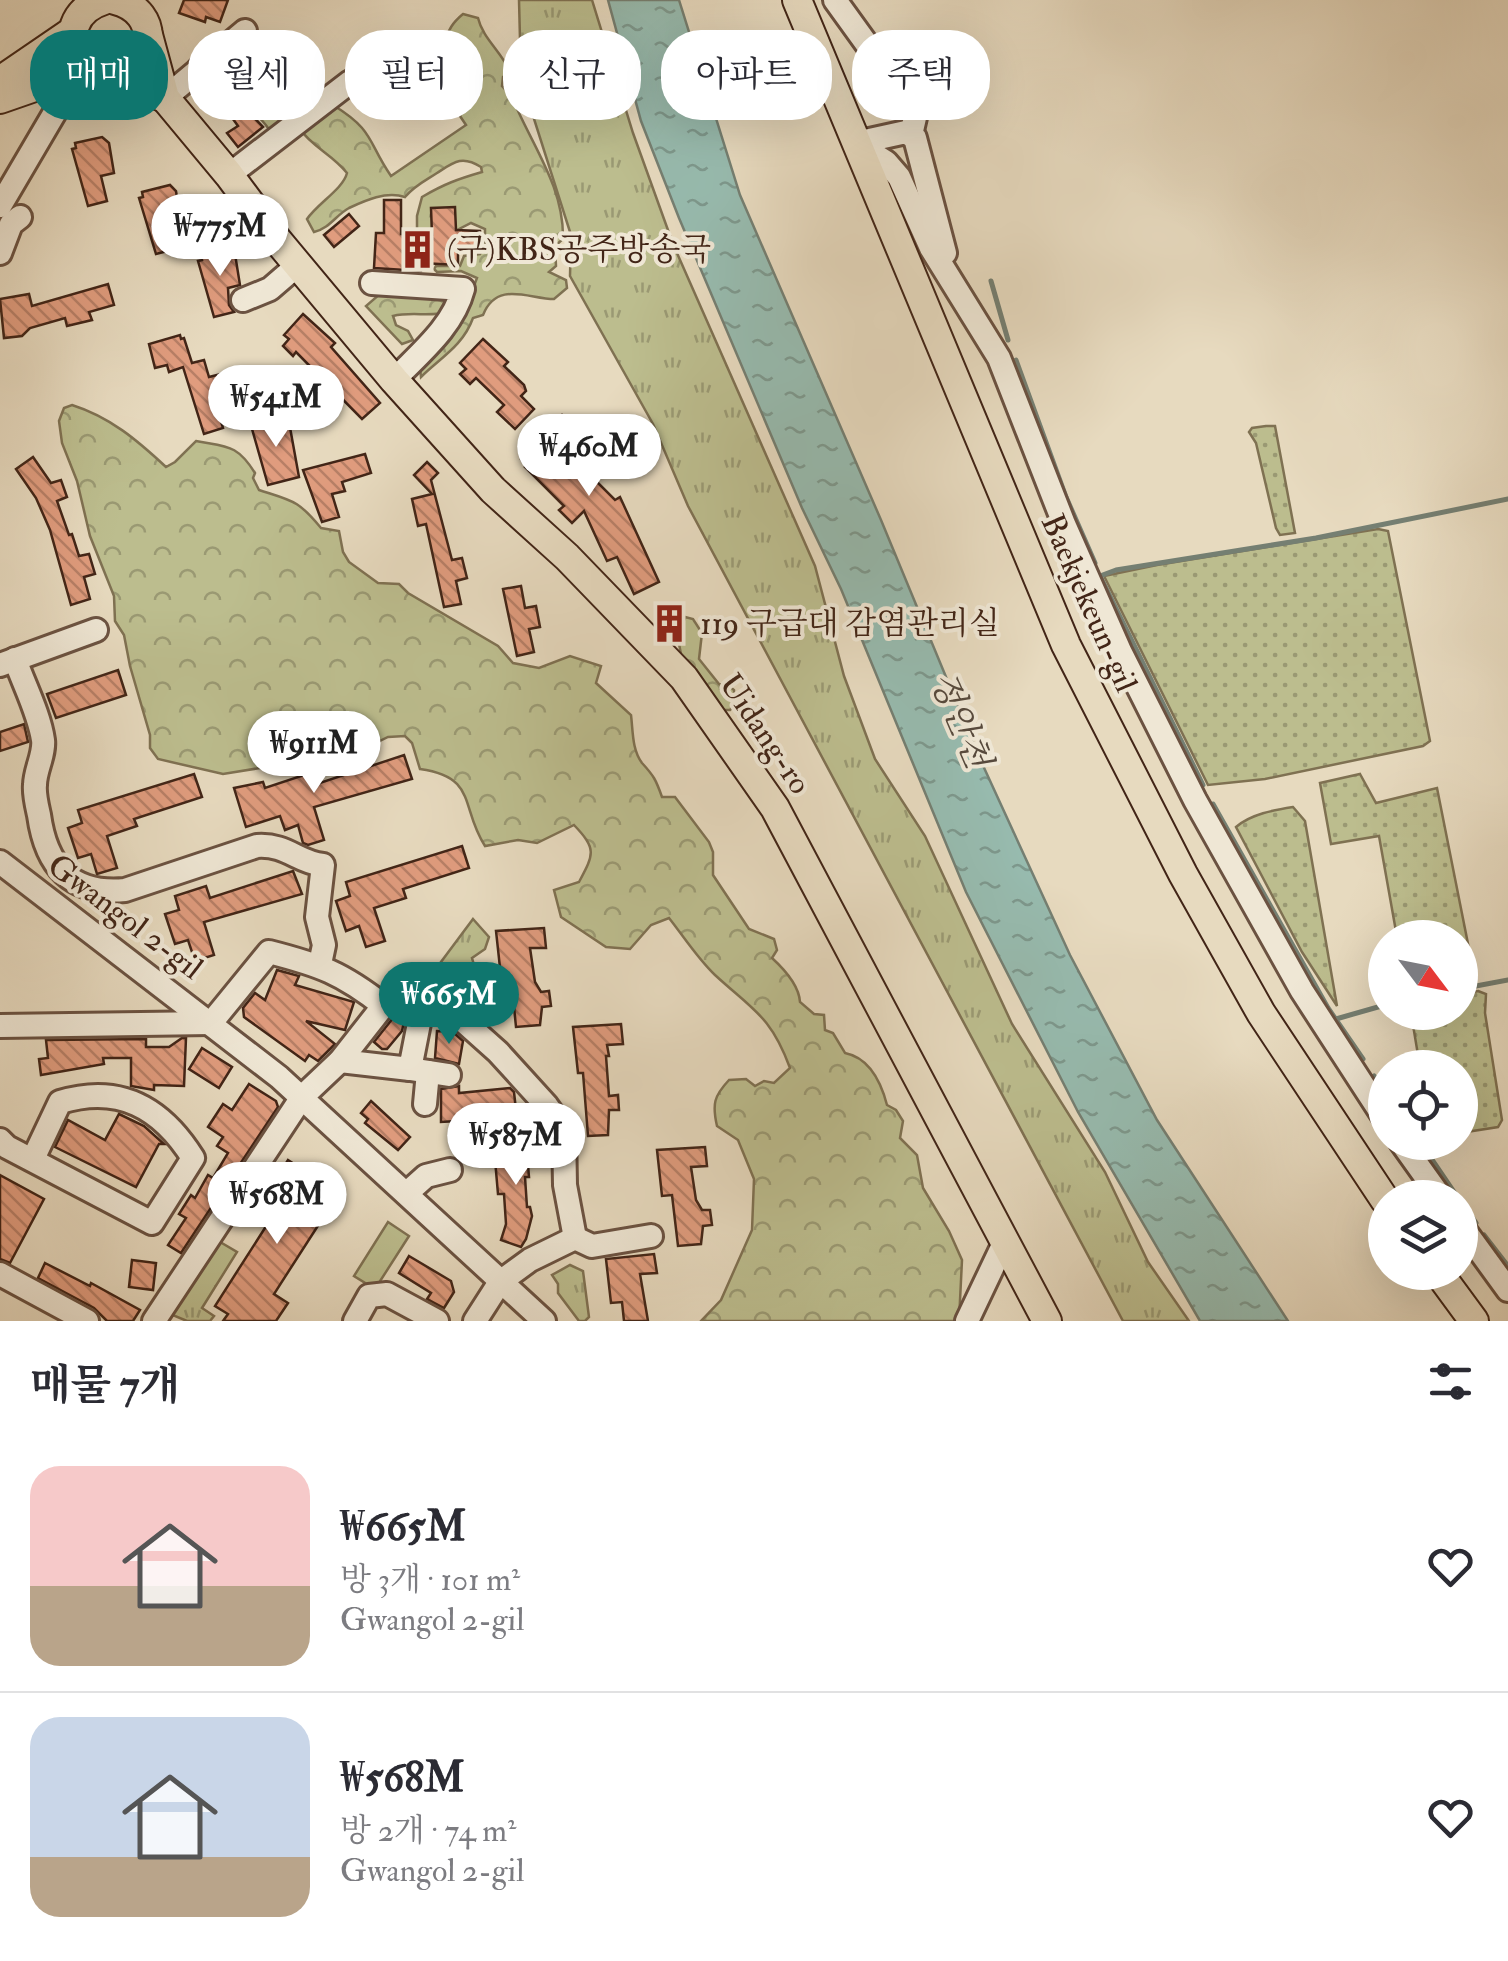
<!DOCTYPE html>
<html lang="ko">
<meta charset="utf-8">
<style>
body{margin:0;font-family:"IM FELL Double Pica","Noto Serif KR",serif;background:#f7f7f7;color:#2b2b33;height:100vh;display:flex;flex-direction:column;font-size:38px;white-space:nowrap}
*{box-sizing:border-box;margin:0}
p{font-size:32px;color:#7c7c81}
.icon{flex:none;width:55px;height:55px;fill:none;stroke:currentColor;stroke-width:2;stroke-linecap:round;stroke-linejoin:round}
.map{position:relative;height:1321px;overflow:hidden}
.side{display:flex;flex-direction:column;background:#fff;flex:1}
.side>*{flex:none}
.guide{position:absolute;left:30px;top:30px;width:1000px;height:90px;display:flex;gap:20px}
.needle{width:65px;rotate:122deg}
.controls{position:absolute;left:1368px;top:920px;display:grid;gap:20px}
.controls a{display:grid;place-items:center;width:110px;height:110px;border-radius:50%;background:#fff;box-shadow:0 10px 40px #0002;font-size:50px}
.price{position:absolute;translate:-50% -85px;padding:0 22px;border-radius:35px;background:#fff;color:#222;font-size:32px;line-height:65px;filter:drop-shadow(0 2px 5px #0008)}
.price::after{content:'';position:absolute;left:50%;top:60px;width:30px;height:22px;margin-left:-15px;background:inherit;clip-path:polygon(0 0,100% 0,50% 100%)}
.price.selected{background:#0f766e;color:#fff}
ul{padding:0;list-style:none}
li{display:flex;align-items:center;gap:30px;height:250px;padding:0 30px}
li+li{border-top:2px solid #e1e1e2}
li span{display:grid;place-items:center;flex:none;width:280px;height:200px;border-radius:30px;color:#555}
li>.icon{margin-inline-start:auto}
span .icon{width:120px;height:120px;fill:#fffc;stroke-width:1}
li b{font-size:42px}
h2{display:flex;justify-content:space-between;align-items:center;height:120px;padding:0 30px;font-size:42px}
.pill{padding:0 35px;border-radius:40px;background:#fff;box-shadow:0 10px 40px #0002;font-size:35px;line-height:90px}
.pill.selected{background:#0f766e;color:#fff}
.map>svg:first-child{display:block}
</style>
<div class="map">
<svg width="1508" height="1321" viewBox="0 0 1508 1321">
<defs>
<pattern id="grass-dots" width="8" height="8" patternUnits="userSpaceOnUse" patternTransform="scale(2.5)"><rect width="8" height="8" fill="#bcbd8e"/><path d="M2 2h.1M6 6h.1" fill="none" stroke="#9a9973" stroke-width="1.8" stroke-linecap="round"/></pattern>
<pattern id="forest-crowns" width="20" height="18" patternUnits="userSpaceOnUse" patternTransform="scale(2.5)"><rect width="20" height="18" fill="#bcbd8e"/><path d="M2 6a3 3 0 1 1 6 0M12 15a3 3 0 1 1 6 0" fill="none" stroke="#9a9973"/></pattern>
<pattern id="park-tufts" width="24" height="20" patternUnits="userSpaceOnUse" patternTransform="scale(2.5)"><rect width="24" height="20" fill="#bcbd8e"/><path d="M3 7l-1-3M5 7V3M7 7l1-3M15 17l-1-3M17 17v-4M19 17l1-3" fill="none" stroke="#9a9973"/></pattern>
<pattern id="water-ripples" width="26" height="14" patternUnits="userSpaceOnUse" patternTransform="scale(2.5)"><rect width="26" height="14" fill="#97bbaf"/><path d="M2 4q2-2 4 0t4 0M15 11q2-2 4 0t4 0" fill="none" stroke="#7d988d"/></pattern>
<pattern id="building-back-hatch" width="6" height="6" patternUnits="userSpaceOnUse" patternTransform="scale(2.5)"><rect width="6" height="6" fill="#e09c7e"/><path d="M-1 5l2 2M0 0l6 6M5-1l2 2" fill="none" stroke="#b77f66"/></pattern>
</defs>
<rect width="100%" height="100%" fill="#e7dabf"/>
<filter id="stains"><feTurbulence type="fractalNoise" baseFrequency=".002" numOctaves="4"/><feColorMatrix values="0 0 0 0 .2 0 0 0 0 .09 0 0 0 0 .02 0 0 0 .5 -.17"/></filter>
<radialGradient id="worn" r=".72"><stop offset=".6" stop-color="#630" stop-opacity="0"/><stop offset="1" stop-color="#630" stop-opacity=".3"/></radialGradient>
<g fill="url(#grass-dots)" stroke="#7f7152" stroke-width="2.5">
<polygon points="1266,426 1275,426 1295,533 1280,535 1276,528 1256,443 1249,432 1252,428"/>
<polygon points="1378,529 1388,531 1430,741 1423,746 1265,779 1208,785 1104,576 1157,565"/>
<polygon points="1360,774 1376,803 1437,788 1476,984 1460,986 1460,938 1397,937 1379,836 1331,844 1320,783"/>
<path d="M 1293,807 L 1305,821 L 1337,1006 L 1302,952 L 1236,827 C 1251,814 1274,810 1293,807 Z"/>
<polygon points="1478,991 1486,994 1485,1013 1502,1120 1498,1127 1460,1133 1460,1068 1420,1067 1411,1013 1460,1012 1460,995"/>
</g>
<g fill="url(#forest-crowns)" stroke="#7f7152" stroke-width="2.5">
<path d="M 463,14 L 478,18 C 483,39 502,52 510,72 L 503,77 L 502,86 C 512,95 514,102 519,113 C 538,154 564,192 563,239 L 555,246 L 556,266 L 549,272 L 566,280 L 567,288 L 554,299 C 529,299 497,280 483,315 L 473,318 C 463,346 440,358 421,377 L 420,367 L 465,310 L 477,278 L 461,271 L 437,272 L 434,269 L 436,266 L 460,266 L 464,256 L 480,254 L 485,242 L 485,229 L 471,223 L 455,231 L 417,230 L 417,216 L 422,197 C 444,184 458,179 482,172 L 481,167 C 462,155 454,162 437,173 C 425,181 415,185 405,197 C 386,191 366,200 349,208 C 336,215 330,228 314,232 L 307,219 C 318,203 343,189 347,173 C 332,154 312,147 299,128 L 333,105 C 375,131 367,141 391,176 L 466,125 L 460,116 L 473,84 C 458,58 429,42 463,14 Z"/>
<path d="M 225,76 L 277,93 L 303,107 L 278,129 L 268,128 C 255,108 226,94 218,79 Z"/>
<path d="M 381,293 L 452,299 L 451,311 C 432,318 413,311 393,316 L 396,325 L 408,331 L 413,340 L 402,344 L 366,306 Z"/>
<path d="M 72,405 C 110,417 137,440 166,467 L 175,462 L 196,441 C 227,447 237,444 255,473 L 253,478 L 259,490 C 293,501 298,500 321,528 L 339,531 L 343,552 L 349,562 L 378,583 L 399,584 L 408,593 L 498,646 L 513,663 L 539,668 L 570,656 L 601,666 L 596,683 L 631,715 C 633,731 632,750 642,763 C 654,776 656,780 662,797 L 675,797 L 709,842 L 713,852 L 713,875 L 749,929 L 774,939 L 777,950 L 772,958 C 784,969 799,985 800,1002 L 814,1014 L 824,1015 L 825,1030 L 833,1033 L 845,1053 C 870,1058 881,1082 887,1105 L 896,1110 L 903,1121 L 900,1138 L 917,1155 L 923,1188 L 949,1231 L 962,1260 L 959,1321 L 701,1321 L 721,1300 L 752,1230 L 754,1179 L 738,1140 L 717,1126 C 712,1104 714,1096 729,1080 L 746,1079 L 755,1086 L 764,1081 L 774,1083 L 790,1068 C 771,1016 753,1010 715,975 C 698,959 684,937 669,918 L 651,925 L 630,949 L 606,947 L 561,917 L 554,890 L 579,882 C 594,854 597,849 574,825 L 537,843 L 518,840 L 485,846 C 460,808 478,777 420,769 L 412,743 L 405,736 L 388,737 L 351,755 L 277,774 L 266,767 L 223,774 L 158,759 L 150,748 L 150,735 L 130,666 L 124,635 L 115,621 L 114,596 L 90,536 L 77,481 L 62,443 L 59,421 L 64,408 Z"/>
<polygon points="685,617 693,619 702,633 699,659 719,684 728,685 734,690 735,704 730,710 717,710 711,703 711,692 683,664 679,644 667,639 670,632 682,626"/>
</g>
<g fill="url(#park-tufts)" stroke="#7f7152" stroke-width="2.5">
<polygon points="519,0 592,0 633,133 673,244 815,566 844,676 875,759 925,836 1012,1024 1105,1172 1148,1262 1189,1321 1123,1321 688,506 653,424 570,276 571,235 521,78"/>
<polygon points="473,919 489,937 485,949 472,958 481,989 478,1000 459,979 438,966"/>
<polygon points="215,1239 237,1252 202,1308 214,1316 210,1321 187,1321 170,1314"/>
<polygon points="570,1265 583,1271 589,1317 585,1321 579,1321 558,1293 558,1284 552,1275"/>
</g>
<polygon fill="#bcbd8e" stroke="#7f7152" stroke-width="2.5" points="388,1222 409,1236 375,1289 354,1276"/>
<polygon fill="url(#water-ripples)" stroke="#757f72" stroke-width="2.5" points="608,0 679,0 740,195 881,520 980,759 1070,955 1157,1120 1288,1321 1200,1321 1078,1112 966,892 841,589 802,508 679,218 641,121"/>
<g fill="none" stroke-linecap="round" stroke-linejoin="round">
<g stroke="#757f72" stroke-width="5">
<polyline points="991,281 1008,340"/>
<polyline points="1016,360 1066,497 1095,563"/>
<polyline points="1203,785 1100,576 1116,570 1316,538 1508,499"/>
<polyline points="1213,804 1328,1008 1363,1059"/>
<polyline points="1460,989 1508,980"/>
<polyline points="1336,1019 1385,1005"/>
<polyline points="1374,1076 1385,1092"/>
<polyline points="1420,1142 1458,1198"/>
<polyline points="1460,1200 1476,1223"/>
<polyline points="1484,1235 1508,1266"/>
</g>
</g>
<g fill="url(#building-back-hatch)" stroke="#422517" stroke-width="2.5">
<polygon points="184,0 228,0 220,22 206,17 205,22 179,13"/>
<polygon points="263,37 279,62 266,70 258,66 247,49"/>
<polygon points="236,99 263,127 238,147 227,133 238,126 225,108"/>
<polygon points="102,137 109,143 114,173 101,176 107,201 88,206 72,149 76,148 75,143"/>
<polygon points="170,185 176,191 181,222 169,225 175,249 156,254 139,198 143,197 142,192"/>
<polygon points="384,200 401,200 401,234 432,235 431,208 455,207 456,230 480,231 480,250 458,250 458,265 422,263 421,271 374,268 376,233 384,233"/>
<polygon points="349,214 359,226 334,247 324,235"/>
<polygon points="229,248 235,254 240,285 228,288 229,305 234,312 214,317 198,261 202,260 201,255"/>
<polygon points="108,284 114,305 89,312 92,320 67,326 65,318 30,328 22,336 4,338 0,299 29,294 32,306"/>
<polygon points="303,314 335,343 331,347 380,403 362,419 296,352 293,356 283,346 289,339 284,335"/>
<polygon points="180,335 181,339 184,338 192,363 204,360 209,377 221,374 227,394 214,398 223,428 204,434 183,367 169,372 167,365 155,368 149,344"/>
<polygon points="483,339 508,362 504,366 524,385 526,391 521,396 534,409 515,429 497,412 504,405 476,378 470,384 460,374 466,369 460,363"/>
<polygon points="562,415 575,428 571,432 602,463 597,467 599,476 595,480 615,500 620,497 659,582 634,594 617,557 607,561 584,511 572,523 559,510 564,506 525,467 527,465 521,459"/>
<polygon points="282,416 289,422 299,477 268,485 252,429 256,428 254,423"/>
<polygon points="365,454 371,473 342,482 345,491 332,494 339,517 322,522 303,470"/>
<polygon points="33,457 51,483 61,480 67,497 57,501 69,535 72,534 79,556 89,554 95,574 84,577 90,599 71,605 50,530 36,498 16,469"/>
<polygon points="427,462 438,473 431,480 452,560 462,558 467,578 456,581 461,604 444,607 426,524 418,526 412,499 432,494 414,475"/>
<polygon points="521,586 525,608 536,606 540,627 529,629 534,652 517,656 503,589"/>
<polygon points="118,670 126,695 56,718 47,694"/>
<polygon points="24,724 28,742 0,751 0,732"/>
<polygon points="404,755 412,779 314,807 324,840 308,845 303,843 298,825 285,830 280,816 246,827 234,788 263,782 265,788 316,771 320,783"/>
<polygon points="194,774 202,797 134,819 137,826 107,836 117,868 97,874 91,854 78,858 68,828 82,823 78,810"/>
<polygon points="462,846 469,868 403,889 406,898 374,908 385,941 366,947 359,926 346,931 336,901 350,896 346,882"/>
<polygon points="293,871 302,894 204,922 214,955 195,961 188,940 175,944 165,914 179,910 175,896 206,886 210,898"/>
<polygon points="544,928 546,948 530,948 535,982 541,992 549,991 551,1006 542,1007 540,1025 516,1027 511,976 501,977 496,931"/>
<polygon points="277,970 299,976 295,985 354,1002 345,1030 306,1021 335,1044 318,1061 309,1055 305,1061 244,1017 243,1008 255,993 265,1000"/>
<polygon points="397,1013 405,1017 402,1031 387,1049 382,1049 374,1042"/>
<polygon points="621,1024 623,1044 607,1045 609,1056 606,1056 609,1096 618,1095 619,1110 609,1110 608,1135 588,1136 583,1073 578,1073 573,1027"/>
<polygon points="437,1031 453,1032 463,1041 459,1064 435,1058"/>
<polygon points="182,1038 186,1038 184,1086 154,1085 154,1090 131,1086 131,1058 103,1058 104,1064 41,1075 39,1059 48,1058 46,1040 146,1039 146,1047 169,1047"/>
<polygon points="202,1048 232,1067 219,1088 189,1069"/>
<polygon points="249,1084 276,1101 278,1107 181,1253 168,1245 186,1218 179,1214 191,1195 195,1198 208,1175 213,1178 228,1153 217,1146 223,1137 208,1127 223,1104 232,1110"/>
<polygon points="459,1086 459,1093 510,1088 514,1092 516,1110 457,1116 457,1121 441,1122 441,1089"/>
<polygon points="371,1101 410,1137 398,1150 365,1123 368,1119 361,1113"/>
<polygon points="119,1114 144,1126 164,1144 159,1144 136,1187 55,1147 68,1120 105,1140"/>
<polygon points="542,1145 544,1164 528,1165 529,1177 525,1177 527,1207 530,1207 532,1216 526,1239 521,1247 501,1240 506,1224 504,1194 498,1194 494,1148"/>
<polygon points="705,1147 707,1166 691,1167 696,1200 702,1210 710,1210 712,1225 703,1226 701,1244 678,1246 672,1195 662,1196 657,1150"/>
<polygon points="288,1160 339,1193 274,1294 288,1303 276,1321 223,1321 228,1314 215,1306 288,1192 267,1177 274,1167 283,1168"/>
<polygon points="0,1175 44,1199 10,1263 0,1259"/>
<polygon points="654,1254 657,1273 640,1274 648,1321 624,1321 622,1302 611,1303 606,1259"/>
<polygon points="409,1256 451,1281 454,1292 444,1308 427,1299 431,1293 399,1273"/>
<polygon points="132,1260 156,1263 153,1290 129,1287"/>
<polygon points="45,1263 90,1286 91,1283 140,1310 133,1321 107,1321 94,1308 38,1278"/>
</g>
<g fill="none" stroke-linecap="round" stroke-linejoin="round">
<defs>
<g id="minor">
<polyline points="835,0 866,43 912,84 919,100 911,135"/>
<polyline points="199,69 234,69 258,83"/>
<polyline points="165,98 245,31"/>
<polyline points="856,143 886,162 899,177 931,248 999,358 1064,524 1120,651 1195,800 1302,991 1385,1119"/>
<polyline points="856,143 906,132 915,138 945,253"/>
<polyline points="229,175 350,82"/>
<polyline points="0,206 61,102 108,75"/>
<polyline points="0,253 11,224 20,217"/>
<path d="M 372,283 L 463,289 C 453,327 420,353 394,380"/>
<polyline points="243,300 270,289 299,264"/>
<path d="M 15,659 C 24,685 39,713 43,740 C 45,754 35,770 35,785 C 34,794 37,806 39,815 C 46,866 71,895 125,890 L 257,846 C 287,844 297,862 323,865 L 317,917 L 324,945 L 320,964"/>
<polyline points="0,665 96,630"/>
<polyline points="0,862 279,1077 544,1321"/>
<path d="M 0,1026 L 211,1023 L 269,952 C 320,965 342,973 384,1006"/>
<polyline points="340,1061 410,1069 421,1013 418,1006 392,995"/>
<polyline points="410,1069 449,1075"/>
<polyline points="425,1104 428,1072"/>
<path d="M 0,1140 L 7,1147 L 152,1223 L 193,1158 C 161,1107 119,1084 60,1102 L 33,1159"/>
<polyline points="1401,1142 1441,1198"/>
<polyline points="407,1193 426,1176 450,1170"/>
<polyline points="1460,1224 1508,1290"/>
<polyline points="575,1238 592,1246 651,1236"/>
<polyline points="0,1274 87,1321"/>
<polyline points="154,1321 302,1097 340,1061 406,977 442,1002 498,1052 547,1106 564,1130 565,1185 575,1238"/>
<polyline points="355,1321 369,1296 387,1294 437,1321"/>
<polyline points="475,1321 500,1282 530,1260 575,1238"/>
<polyline points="967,1321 1005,1241"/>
</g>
<g id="major">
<path d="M 104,0 C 91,4 80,11 75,25 C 59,72 133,85 165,98"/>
<polyline points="797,0 1066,645 1183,874 1261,1013 1385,1200"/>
<polyline points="148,35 165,98 229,175 278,241 394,380 493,490 567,557 684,678 775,808 1047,1321"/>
<path d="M 108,75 C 156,69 163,12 115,0"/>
<polyline points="0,81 73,31"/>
<polyline points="0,99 72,74 96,72"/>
<polyline points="1438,1272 1474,1321"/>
</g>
</defs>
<use href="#minor" stroke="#6b5241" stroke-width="28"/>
<use href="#major" stroke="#422517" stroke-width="32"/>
<use href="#minor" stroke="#efe7d5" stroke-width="22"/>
<use href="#major" stroke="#e7dabf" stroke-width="28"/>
</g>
<defs>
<symbol id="building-bare" viewBox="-9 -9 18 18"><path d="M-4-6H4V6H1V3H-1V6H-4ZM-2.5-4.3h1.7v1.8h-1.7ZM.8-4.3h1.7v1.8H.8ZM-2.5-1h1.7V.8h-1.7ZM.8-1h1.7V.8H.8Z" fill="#8f2418" stroke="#efe7d5" stroke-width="2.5" paint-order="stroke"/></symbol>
</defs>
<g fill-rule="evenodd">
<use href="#building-bare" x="390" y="222" width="55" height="55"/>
<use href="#building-bare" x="642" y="596" width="55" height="55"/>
</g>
<g text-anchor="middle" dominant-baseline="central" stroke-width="8" stroke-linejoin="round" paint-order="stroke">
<g font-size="32" fill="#422517" stroke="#efe7d5" text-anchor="start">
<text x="447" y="250">(구)KBS공주방송국</text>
<text x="700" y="624">119 구급대 감염관리실</text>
</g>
<g font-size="32" fill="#422517" stroke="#efe7d5">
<text transform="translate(1089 603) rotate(66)">Baekjekeun-gil</text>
<text transform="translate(765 734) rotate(56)">Uidang-ro</text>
<text transform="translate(125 917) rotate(37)">Gwangol 2-gil</text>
</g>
<g font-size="35" font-style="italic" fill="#574a3d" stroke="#efe7d5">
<text transform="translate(960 720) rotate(67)">정안천</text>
</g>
</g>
<rect width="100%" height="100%" filter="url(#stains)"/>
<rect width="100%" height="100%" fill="url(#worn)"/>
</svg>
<div class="controls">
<a><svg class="needle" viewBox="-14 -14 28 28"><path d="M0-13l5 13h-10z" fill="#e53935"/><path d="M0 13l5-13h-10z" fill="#7c7c81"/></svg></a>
<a><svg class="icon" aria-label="locate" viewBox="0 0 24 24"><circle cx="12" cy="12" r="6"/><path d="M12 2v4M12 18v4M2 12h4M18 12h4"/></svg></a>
<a><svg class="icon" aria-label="layers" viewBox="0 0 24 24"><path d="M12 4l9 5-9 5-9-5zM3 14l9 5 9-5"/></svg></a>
</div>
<b class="price" style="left:220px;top:279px">₩775M</b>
<b class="price" style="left:276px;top:450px">₩541M</b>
<b class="price" style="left:589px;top:499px">₩460M</b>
<b class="price" style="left:314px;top:796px">₩911M</b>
<b class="price selected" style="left:449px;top:1047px">₩665M</b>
<b class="price" style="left:516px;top:1188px">₩587M</b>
<b class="price" style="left:277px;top:1247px">₩568M</b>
<div class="guide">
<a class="pill selected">매매</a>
<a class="pill">월세</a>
<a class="pill">필터</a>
<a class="pill">신규</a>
<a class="pill">아파트</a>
<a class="pill">주택</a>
</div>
</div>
<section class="side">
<h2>매물 7개<svg class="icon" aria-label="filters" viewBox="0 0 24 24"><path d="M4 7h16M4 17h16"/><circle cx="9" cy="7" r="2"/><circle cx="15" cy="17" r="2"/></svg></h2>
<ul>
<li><span style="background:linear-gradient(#f6c9c9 60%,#b9a48a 0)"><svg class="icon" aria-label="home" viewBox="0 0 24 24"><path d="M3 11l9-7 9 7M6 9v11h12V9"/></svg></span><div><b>₩665M</b><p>방 3개 · 101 m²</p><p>Gwangol 2-gil</p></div><svg class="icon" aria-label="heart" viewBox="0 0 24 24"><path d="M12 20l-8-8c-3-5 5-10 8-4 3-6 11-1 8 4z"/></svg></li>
<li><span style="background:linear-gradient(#c9d6e8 70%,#b9a48a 0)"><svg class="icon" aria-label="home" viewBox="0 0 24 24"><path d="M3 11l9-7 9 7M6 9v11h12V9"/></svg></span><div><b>₩568M</b><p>방 2개 · 74 m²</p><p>Gwangol 2-gil</p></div><svg class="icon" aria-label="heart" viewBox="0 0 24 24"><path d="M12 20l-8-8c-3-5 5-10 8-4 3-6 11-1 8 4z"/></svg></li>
</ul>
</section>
